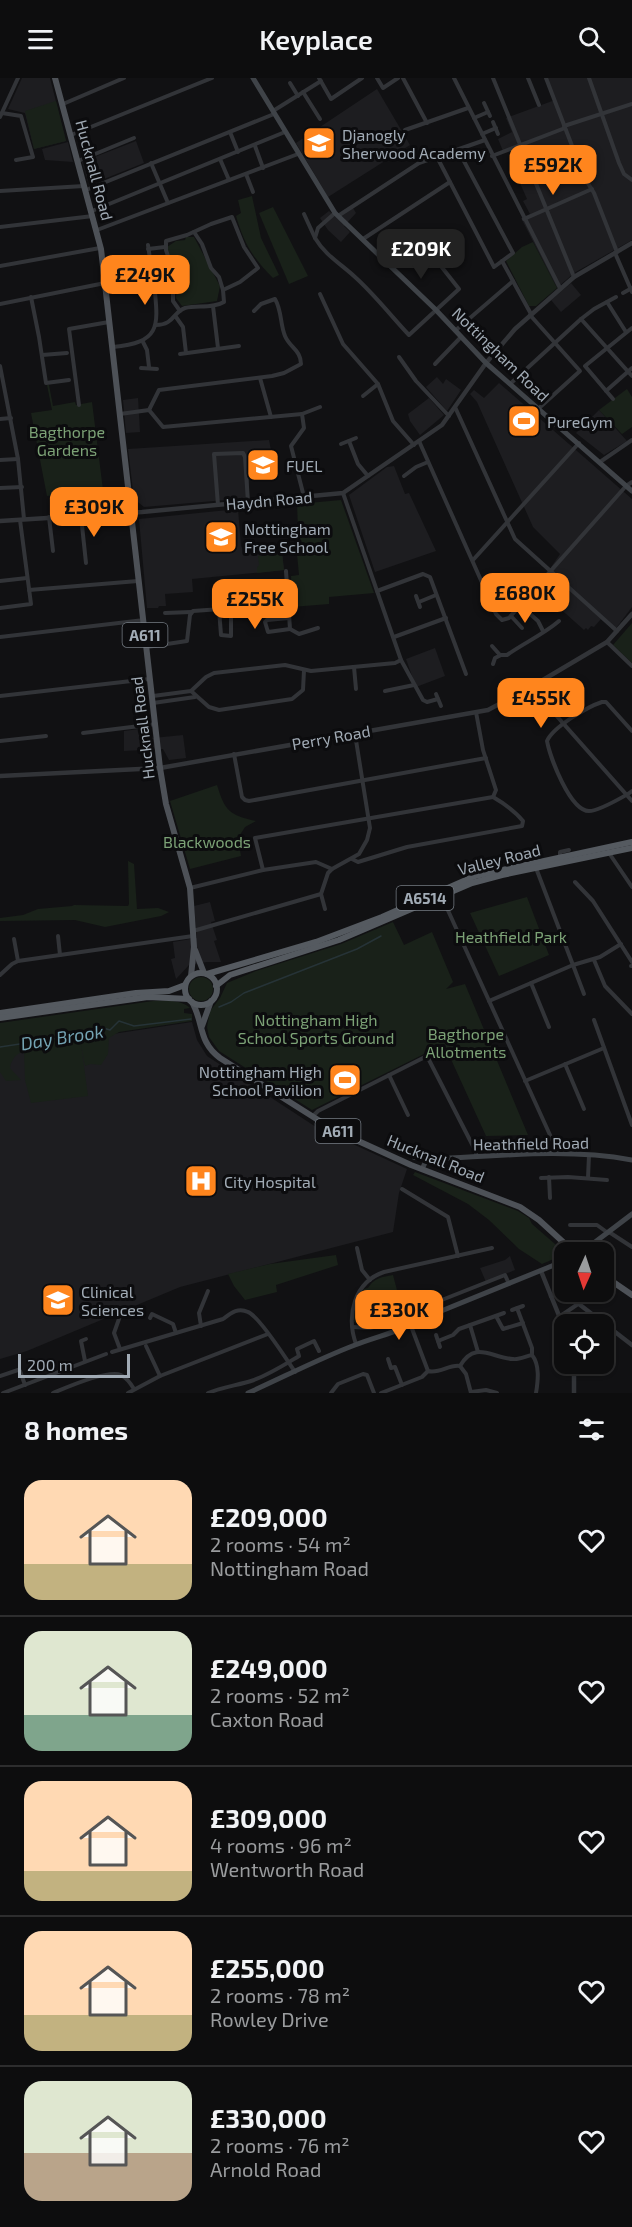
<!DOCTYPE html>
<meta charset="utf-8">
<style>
body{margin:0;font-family:"Exo 2",sans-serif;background:#161617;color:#f1f3f6;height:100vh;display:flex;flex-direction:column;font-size:22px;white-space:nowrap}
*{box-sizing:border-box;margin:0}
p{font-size:20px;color:#9a9c9e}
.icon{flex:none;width:33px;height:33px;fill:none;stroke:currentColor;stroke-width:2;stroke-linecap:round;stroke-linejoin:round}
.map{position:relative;height:1315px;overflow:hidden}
.details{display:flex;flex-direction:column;background:#0d0d0e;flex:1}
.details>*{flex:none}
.needle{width:39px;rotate:183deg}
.buttons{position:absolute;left:554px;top:1164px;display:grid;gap:12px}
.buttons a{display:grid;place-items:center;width:60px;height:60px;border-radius:12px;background:#0d0d0e;box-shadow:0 2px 4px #0004,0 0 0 2px #2d2d2e;font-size:30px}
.scale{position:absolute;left:18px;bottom:15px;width:112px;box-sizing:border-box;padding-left:6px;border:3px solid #a1abb5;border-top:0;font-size:16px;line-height:21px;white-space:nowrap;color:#a1abb5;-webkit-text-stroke:4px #0c0c0e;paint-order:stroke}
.price{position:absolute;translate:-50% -51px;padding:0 14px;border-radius:12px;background:#ff851d;color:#111;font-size:20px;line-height:39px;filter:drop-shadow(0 2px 3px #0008)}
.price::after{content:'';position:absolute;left:50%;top:36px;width:18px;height:14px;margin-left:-9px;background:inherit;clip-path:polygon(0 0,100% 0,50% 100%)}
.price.active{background:#222;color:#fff}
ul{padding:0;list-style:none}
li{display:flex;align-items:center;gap:18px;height:150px;padding:0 24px}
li+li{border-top:2px solid #2d2d2e}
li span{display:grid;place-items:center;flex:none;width:168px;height:120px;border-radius:18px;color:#555}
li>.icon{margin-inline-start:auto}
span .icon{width:72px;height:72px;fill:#fffc;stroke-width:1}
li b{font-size:26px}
h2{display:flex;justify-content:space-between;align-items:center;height:72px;padding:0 24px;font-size:26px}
header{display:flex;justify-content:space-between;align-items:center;height:78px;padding:0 24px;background:#0d0d0e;font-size:27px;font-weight:600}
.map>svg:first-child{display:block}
</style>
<header><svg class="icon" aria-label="menu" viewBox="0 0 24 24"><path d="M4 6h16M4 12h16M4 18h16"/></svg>Keyplace<svg class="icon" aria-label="search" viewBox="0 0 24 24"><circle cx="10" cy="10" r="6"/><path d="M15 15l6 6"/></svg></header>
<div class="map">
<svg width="632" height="1315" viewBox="0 0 632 1315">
<rect width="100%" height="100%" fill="#111113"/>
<g fill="#1d1d20">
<polygon points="22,0 50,0 66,63 34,71 25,35 8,31"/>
<polygon points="547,0 632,0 632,162 574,195 557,210 521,140 530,136 523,123 527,121 511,85 527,79 522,66 503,73 498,61 512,54 506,40 555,22"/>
<polygon points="377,11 410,67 328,119 296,65"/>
<polygon points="136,63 144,85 89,107 82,84"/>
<polygon points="68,64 73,84 45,82 42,71"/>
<polygon points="353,130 356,135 344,148 350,154 341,164 328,152 320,140 329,133 338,141"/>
<polygon points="571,205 581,217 561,234 551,222"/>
<polygon points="437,299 443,306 446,301 461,312 447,333 426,309"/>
<polygon points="499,305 632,421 632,529 614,553 601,541 594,549 591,548 588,552 586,550 584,552 537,510 560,476 533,449 477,324 470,316 474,312 484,320"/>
<polygon points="138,320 140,354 126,355 123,322"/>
<polygon points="429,320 444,337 420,357 410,343 408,336"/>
<polygon points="599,332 627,363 604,377 576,355"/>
<polygon points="269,362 275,392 249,395 249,420 144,429 134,421 128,371"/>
<polygon points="394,388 405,416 409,415 436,473 375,494 349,417 387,389"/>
<polygon points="238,431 241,468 245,476 282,473 284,492 192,501 193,514 165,516 166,528 159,528 158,530 147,530 139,441"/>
<polygon points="435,570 445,598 416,609 406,581"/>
<polygon points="139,651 140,657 152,657 153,660 183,657 186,680 169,682 163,671 124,673 124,653"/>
<polygon points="210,824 215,843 211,844 217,862 214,863 221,884 207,884 189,887 176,901 171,881 175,880 173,864 197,860 194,828"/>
<polygon points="192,944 197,962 207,978 316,1049 407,1091 399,1115 393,1154 180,1209 27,1273 0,1281 0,973"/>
<polygon points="510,1178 515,1192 486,1204 480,1190 505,1182"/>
</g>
<g fill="#192119">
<polygon points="56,23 66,63 34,71 25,33"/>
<path d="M 252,118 L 261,160 L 279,197 L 273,200 C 252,179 244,165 236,138 L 241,135 L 238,122 Z"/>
<polygon points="273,129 308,198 289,206 259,135"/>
<polygon points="186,159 194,159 220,208 217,223 182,228 176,220 177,207 173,197 173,188 167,169 176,163 185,162"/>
<polygon points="533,164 557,210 536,228 529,228 506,183 522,169"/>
<polygon points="47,307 49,307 53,328 75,324 76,327 92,324 103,412 47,418 31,335 52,332"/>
<polygon points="627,311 632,319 632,349 622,356 599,332"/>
<polygon points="341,422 374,515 329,519 329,526 292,529 291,498 299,497 297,476 299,475 297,426"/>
<polygon points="282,476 284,492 257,495 257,490 259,487 258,478"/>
<polygon points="632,545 632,585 613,567"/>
<path d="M 217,707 C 225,733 229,737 256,743 L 245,749 L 238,760 L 241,778 L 190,791 L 170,723 Z"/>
<polygon points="128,783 134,786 137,831 158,830 169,834 161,838 105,849 75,842 0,843 0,840 23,837 38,831 72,828 74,827 128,828 129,826"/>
<polygon points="527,819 549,877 499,898 470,835"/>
<polygon points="393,844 404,867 432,854 453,904 446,911 465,906 528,1057 486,1058 444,966 312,1032 219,973 209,959 207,949 210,933 220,920 227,905 256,893 341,866"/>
<circle cx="201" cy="911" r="12"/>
<path d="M 153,923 C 166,923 180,921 190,930 L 184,931 L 184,935 L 192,936 L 192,943 L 119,954 L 109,960 L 108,976 L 101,987 L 91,986 L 85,988 L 81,966 L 88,1018 L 31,1025 L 25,1002 L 24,973 L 41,970 C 27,971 13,973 10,990 L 21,1002 L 6,1003 L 0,994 L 0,945 Z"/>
<polygon points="415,1094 518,1133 529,1140 532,1146 563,1173 563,1177 542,1186 519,1171 489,1142 468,1126 413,1097"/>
<polygon points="336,1177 338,1187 276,1207 277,1214 245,1222 234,1208 228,1196 270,1186"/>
<path d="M 393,1197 L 398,1216 L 366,1225 L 370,1248 L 354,1244 C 355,1232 355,1222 363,1213 L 365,1217 L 364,1211 L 368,1210 C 374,1200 382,1199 393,1197 Z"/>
</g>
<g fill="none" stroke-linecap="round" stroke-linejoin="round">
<g stroke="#263337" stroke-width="1.5">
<polyline points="219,929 231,924 244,915 357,871 381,858"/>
<polyline points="0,969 92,955 100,949 110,952 119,943 134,948 191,941"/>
</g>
<g stroke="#323438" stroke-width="4">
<polyline points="319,0 331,21 362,0"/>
<polyline points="377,0 383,10 398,0"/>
<polyline points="403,0 427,45"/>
<polyline points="454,0 560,210"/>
<polyline points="493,0 574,199"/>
<polyline points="528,0 539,27"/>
<polyline points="546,0 584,99 594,115 617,174"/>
<polyline points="589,0 619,85 624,96 632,102"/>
<polyline points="290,5 298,18"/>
<polyline points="303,14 320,41"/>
<polyline points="484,25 490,38"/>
<polyline points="63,26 124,0"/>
<polyline points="273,33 321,3"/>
<polyline points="2,35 21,38 33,79 16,82"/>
<polyline points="0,39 18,0"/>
<polyline points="474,40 488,34"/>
<polyline points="493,44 498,56"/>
<polyline points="564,48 632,26"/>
<polyline points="405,52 468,30"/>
<polyline points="230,54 238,74"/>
<polyline points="482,56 496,50"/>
<polyline points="71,57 212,0"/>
<polyline points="255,68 263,90"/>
<polyline points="492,78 565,50"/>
<polyline points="437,79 494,189 513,175 458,72"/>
<polyline points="220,81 229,102"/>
<polyline points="78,83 134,60"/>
<polyline points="151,85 168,125"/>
<polyline points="246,96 253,114"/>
<polyline points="86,112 274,36"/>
<polyline points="0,113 84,108"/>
<polyline points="92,133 285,54"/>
<path d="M 335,135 L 318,150 L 315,160 C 325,177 341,186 355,199 C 375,217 391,238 409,257 L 459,211 L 418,159 L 384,182"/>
<polyline points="304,136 315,160"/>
<polyline points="338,138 419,85 485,62"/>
<polyline points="524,141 592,111"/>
<polyline points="0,149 93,138"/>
<polyline points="97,152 298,76"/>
<polyline points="363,161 450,104"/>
<polyline points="148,167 150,181"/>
<polyline points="148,171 165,169"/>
<polyline points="615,175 632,214"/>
<polyline points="502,183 531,236"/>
<polyline points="0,188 100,170"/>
<polyline points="623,215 632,210"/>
<polyline points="320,216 343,266 378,306 393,343 414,367"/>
<polyline points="31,219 39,259 46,305 69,302"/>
<polyline points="607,224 626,254"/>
<polyline points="0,226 105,205"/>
<polyline points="213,228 218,270"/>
<polyline points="180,233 173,223 173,209 170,199 170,184 166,172 166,163 187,157 211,146 232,139 244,169 258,190 240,204 223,212"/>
<polyline points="530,237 580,293 538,331"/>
<polyline points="176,239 183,249 186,275"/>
<polyline points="581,241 632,298"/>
<path d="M 156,247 C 174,247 173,234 185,230 C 198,227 212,231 224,224 L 223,212 L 219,199 L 211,190 L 202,166 L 194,154"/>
<polyline points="456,252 513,203"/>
<polyline points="143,264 147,272 149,289"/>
<path d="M 113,269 C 163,264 158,247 154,204"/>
<polyline points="180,276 239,268"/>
<polyline points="42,277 67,275"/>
<polyline points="399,279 416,303 449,338"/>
<polyline points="435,286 461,259"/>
<polyline points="0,288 18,381 24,441"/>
<polyline points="141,290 157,291"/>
<polyline points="260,300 271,339"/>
<polyline points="510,306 581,241 594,231 616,219"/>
<polyline points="606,313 632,290"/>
<polyline points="363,318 378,306"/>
<polyline points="613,321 585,288 632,250"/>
<polyline points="79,327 69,251 109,244"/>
<polyline points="455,329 515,461 617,553"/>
<polyline points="149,332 163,349 302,336 320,329"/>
<path d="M 120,336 L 149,332 L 159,312 L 272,298 L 284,295 L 301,286 C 301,272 290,270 285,258 C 280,246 282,233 275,221 L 261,226 L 254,233"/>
<polyline points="302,336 304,350 291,368 304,419"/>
<polyline points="0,341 11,340"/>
<polyline points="349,363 358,386 368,398"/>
<polyline points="419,363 496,536 502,542 509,540 626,408 632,404"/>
<polyline points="341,366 356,360"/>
<polyline points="0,382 18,381"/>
<polyline points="600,384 632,362"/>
<polyline points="298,394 315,388"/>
<polyline points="404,398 416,389 428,384"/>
<polyline points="0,410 22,409"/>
<polyline points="343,415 401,582 423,622 427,624 438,621"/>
<polyline points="218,427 214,376 243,375 245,379 248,424"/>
<polyline points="81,438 86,485"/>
<polyline points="49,439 53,473"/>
<polyline points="473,482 579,365"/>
<polyline points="286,493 290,551 299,556 318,550"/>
<polyline points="0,503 27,500"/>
<polyline points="29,512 138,503"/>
<polyline points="377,513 423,496 430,499 466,596"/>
<polyline points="416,518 420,529"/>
<polyline points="419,524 436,517"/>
<polyline points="520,527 538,543 543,553"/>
<polyline points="0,530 31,526 20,442"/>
<polyline points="219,531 221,557 231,558 231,532 227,527"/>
<polyline points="165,535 191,534"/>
<polyline points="511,538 522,550"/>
<polyline points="289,540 267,542 265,544 268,554 290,551"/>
<polyline points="0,559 144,542"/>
<polyline points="394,559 446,540"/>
<polyline points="607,564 632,588"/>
<polyline points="492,568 500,577"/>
<polyline points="147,569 187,563 190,537 193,533 221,531 244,512 287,508"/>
<path d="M 493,586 L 495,580 L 501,577 L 507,577 C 524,565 544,556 559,543"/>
<polyline points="354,589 356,611"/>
<polyline points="531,609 632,723"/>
<polyline points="191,613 209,629 219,632 292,621 303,612 304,592"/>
<polyline points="385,613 414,607"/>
<polyline points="436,616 441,628"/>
<polyline points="0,618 149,601"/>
<polyline points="153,618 191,613 206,599 214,595 285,587 311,593 395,585 401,582"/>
<polyline points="153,625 195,619"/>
<path d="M 632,653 L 606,624 L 602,624 C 587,629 553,649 547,663 C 550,679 570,733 589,733 C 599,733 619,721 628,716 L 632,713"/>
<polyline points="83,655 156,646"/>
<polyline points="0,663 46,658"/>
<polyline points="234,676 242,719 245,722 249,723 486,680"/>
<polyline points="609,775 632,809"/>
<path d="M 352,781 L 358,784 L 407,769 L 522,748 L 523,743 C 515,733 505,726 493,719"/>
<polyline points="560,781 560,774 569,772"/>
<polyline points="536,790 584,916"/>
<polyline points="263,792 255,760 493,719 496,712 483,672 476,634"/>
<polyline points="575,804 593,823 632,884"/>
<polyline points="190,810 263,792 316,784 332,791"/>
<polyline points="441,817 555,1068 556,1076"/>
<polyline points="325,831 321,816 328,795 332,791 359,776 367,762 370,750 355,656"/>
<polyline points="193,853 321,816"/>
<polyline points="58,858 60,877"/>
<polyline points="14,861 18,883"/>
<polyline points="594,882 605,908 632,936"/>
<polyline points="631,888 632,888"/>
<polyline points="0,897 12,886 18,883 193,858"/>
<polyline points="531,905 549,949"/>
<polyline points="489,923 573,887 600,879 621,866"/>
<polyline points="594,942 632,1047"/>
<polyline points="565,986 584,1031"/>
<polyline points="389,997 408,1037"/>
<polyline points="525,1003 604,970"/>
<polyline points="313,1038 318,1033 427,978 476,1074 476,1079"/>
<polyline points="414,1080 428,1081"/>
<polyline points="549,1099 550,1120"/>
<polyline points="541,1100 568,1099 607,1102"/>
<polyline points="588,1100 589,1077"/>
<polyline points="402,1111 448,1139 458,1178"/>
<polyline points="570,1147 597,1147 608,1155"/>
<polyline points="609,1154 632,1169"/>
<polyline points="357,1170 362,1192 370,1202"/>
<polyline points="517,1230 532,1270 532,1277"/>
<polyline points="512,1232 523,1228"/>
<polyline points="120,1238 114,1255 120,1271"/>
<polyline points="496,1238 503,1251 523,1245"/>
<polyline points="559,1239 578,1226"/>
<polyline points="150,1240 152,1236 173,1246 176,1255"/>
<polyline points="470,1247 478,1274"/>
<polyline points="201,1248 199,1235 208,1213"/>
<path d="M 411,1248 L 428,1293 C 440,1296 449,1286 460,1288 L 466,1296 L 471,1315"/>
<polyline points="353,1249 370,1250 376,1248 505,1197 509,1206"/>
<polyline points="436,1257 440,1269"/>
<polyline points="438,1263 453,1257 459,1251 504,1235"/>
<path d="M 356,1266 C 346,1238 354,1204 384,1194 L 492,1170"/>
<polyline points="146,1268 160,1298"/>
<path d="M 112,1274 L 223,1241 C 231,1235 238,1229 248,1234 C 259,1238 287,1282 295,1294"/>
<polyline points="388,1281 391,1290 395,1289 402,1307"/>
<polyline points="85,1283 81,1263 86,1261"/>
<path d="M 460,1288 C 475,1262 492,1280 513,1281 C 519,1282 526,1278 532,1277 C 540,1287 538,1303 536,1315"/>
<polyline points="0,1298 18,1292 20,1293 25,1307"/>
<polyline points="471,1314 486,1312 497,1315"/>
<polyline points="3,1315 106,1276"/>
<path d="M 53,1315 C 67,1309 108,1291 121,1297 C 127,1300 131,1306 134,1311"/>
<polyline points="128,1315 160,1298 268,1256"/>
<path d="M 208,1315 C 223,1309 239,1307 254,1302 C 270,1296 284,1287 299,1278 L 297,1271 L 314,1263 L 319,1273"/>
<polyline points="331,1315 338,1306 363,1296 367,1297 374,1315"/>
<polyline points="381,1315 422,1299 428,1293"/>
</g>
<g stroke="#323438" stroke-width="4.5">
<polyline points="0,443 142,434 343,415 442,347 486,285 515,251 574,199 632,165"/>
<polyline points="0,698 160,690 488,632 531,609 607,564 632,536"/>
<polyline points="541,1193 564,1250"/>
<polyline points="551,1218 560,1215 566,1216 632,1267"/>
<polyline points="574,1315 574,1286"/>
</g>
<g stroke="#3f4348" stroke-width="5">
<polyline points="253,0 335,135 435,231 486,285 632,413"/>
<path d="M 422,1091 L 426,1083 L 434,1081 C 499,1078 567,1070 632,1082"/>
<polyline points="582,1174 632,1136"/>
<path d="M 248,1315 C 284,1299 318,1281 355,1267 C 378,1258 403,1253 424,1240 L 564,1183"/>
</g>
<g stroke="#4d5157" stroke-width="6">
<polyline points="55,0 101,171 160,690 166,726 190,810 194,869 191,898"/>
<polyline points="195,872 204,895"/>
<path d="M 192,924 C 204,945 198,964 220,980 L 334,1052 L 411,1087 L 520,1129 L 539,1142 L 574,1174"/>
<polyline points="202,948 211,923"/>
<polyline points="603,1197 632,1217"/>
</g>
<g stroke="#555a60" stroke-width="6">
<circle cx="201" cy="911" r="16"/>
<polyline points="207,896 316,864 382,839 475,798 632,764"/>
<polyline points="216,908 230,897 339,862 472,805 502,797 632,770"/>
<polyline points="0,935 136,915 169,913 185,907"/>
<polyline points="0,940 148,919 189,921"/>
</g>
</g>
<defs>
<symbol id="school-square" viewBox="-11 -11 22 22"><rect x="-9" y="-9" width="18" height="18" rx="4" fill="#ff851d" stroke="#0c0c0e"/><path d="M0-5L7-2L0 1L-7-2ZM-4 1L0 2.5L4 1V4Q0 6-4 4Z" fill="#fff"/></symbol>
<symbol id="stadium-square" viewBox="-11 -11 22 22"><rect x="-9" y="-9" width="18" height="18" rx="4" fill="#ff851d" stroke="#0c0c0e"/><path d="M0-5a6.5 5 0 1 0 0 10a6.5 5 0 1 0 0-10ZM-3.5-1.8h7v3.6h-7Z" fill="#fff"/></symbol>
<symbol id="hospital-square" viewBox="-11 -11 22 22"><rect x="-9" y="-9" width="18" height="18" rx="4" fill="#ff851d" stroke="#0c0c0e"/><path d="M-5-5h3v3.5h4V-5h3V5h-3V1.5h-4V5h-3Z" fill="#fff"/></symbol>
<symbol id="university-square" viewBox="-11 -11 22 22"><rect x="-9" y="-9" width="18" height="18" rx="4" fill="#ff851d" stroke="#0c0c0e"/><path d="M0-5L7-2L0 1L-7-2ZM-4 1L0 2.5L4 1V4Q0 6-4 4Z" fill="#fff"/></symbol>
</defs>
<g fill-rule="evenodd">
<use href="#school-square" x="300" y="46" width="38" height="38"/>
<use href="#stadium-square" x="505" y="324" width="38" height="38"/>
<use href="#school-square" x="244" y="368" width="38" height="38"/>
<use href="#school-square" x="202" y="440" width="38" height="38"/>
<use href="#stadium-square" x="326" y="983" width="38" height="38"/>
<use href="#hospital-square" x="182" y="1084" width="38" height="38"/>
<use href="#university-square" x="39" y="1203" width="38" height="38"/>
</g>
<g text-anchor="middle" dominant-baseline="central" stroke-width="6" stroke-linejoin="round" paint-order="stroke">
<g fill="#0c0c0e" stroke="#747b83" stroke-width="1.5">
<rect x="122.5" y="545" width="45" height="24" rx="4.5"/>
<rect x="396.5" y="808" width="57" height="24" rx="4.5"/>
<rect x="315.5" y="1041" width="45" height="24" rx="4.5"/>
</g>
<g font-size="15" font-weight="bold" fill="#a1abb5">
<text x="145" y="557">A611</text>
<text x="425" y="820">A6514</text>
<text x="338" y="1053">A611</text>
</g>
<g font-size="16" fill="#a1abb5" stroke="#0c0c0e" text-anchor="start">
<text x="342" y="56">Djanogly<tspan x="342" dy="18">Sherwood Academy</tspan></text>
<text x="547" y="343">PureGym</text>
<text x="286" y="387">FUEL</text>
<text x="244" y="450">Nottingham<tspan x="244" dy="18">Free School</tspan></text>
<text x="322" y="993" text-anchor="end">Nottingham High<tspan x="322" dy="18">School Pavilion</tspan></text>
<text x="224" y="1103">City Hospital</text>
<text x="81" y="1213">Clinical<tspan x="81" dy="18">Sciences</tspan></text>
</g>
<g font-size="16" fill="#a1abb5" stroke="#0c0c0e">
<text transform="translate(95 92) rotate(75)">Hucknall Road</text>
<text transform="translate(501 276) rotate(44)">Nottingham Road</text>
<text transform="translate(269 422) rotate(-5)">Haydn Road</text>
<text transform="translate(142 650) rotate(-97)">Hucknall Road</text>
<text transform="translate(331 659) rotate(-10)">Perry Road</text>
<text transform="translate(499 781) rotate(-14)">Valley Road</text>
<text transform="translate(531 1065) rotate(-1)">Heathfield Road</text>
<text transform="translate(436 1080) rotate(22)">Hucknall Road</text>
</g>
<g font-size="16" fill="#7ca276" stroke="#0c0c0e">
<text x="67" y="353">Bagthorpe<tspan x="67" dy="18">Gardens</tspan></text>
<text x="207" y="763">Blackwoods</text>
<text x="511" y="858">Heathfield Park</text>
<text x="316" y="941">Nottingham High<tspan x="316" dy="18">School Sports Ground</tspan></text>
<text x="466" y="955">Bagthorpe<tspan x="466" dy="18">Allotments</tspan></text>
</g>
<g font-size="18" font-style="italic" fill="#74a3b3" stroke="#0c0c0e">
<text transform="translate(62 959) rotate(-9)">Day Brook</text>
</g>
</g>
</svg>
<div class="buttons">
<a><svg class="needle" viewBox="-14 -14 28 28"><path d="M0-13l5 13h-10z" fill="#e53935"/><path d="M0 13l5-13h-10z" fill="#9a9c9e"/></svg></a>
<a><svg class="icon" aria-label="locate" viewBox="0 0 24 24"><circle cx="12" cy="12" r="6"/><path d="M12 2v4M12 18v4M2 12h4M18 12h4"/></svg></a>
</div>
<div class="scale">200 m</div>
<b class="price" style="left:553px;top:118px">£592K</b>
<b class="price active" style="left:421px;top:202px">£209K</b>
<b class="price" style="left:145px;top:228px">£249K</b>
<b class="price" style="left:94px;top:460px">£309K</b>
<b class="price" style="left:525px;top:546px">£680K</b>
<b class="price" style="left:255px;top:552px">£255K</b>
<b class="price" style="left:541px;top:651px">£455K</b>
<b class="price" style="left:399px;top:1263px">£330K</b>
</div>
<section class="details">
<h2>8 homes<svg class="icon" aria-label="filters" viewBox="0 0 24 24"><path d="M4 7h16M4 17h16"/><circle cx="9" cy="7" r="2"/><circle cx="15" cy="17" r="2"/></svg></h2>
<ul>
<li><span style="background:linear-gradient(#ffd9b3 70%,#c2b280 0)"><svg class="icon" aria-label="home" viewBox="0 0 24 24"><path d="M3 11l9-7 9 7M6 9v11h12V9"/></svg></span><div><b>£209,000</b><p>2 rooms · 54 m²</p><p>Nottingham Road</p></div><svg class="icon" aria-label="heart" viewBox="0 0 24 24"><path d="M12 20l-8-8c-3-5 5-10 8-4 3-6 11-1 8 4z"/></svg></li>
<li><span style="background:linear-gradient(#dfe7d0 70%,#7fa58c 0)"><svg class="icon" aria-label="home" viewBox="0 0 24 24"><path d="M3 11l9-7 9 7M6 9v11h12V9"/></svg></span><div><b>£249,000</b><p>2 rooms · 52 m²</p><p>Caxton Road</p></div><svg class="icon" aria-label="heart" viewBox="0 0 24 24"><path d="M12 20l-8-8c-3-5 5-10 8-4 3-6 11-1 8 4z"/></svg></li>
<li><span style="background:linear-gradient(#ffd9b3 75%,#c2b280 0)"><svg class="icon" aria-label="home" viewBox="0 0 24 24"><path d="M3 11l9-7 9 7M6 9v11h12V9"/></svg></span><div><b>£309,000</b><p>4 rooms · 96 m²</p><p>Wentworth Road</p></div><svg class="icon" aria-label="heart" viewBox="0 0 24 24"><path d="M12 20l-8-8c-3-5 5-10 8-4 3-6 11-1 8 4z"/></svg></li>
<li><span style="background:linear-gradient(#ffd9b3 70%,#c2b280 0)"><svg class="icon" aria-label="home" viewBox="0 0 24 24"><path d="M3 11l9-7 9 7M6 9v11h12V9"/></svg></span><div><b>£255,000</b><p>2 rooms · 78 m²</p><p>Rowley Drive</p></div><svg class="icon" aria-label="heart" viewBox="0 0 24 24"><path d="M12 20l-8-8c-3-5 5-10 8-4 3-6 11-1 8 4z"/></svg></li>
<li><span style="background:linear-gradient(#dfe7d0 60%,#b9a48a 0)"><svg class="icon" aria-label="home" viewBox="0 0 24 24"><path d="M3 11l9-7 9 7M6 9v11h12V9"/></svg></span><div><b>£330,000</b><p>2 rooms · 76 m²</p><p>Arnold Road</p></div><svg class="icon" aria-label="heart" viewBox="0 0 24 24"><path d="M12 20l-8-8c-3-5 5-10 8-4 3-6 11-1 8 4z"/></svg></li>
</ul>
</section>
